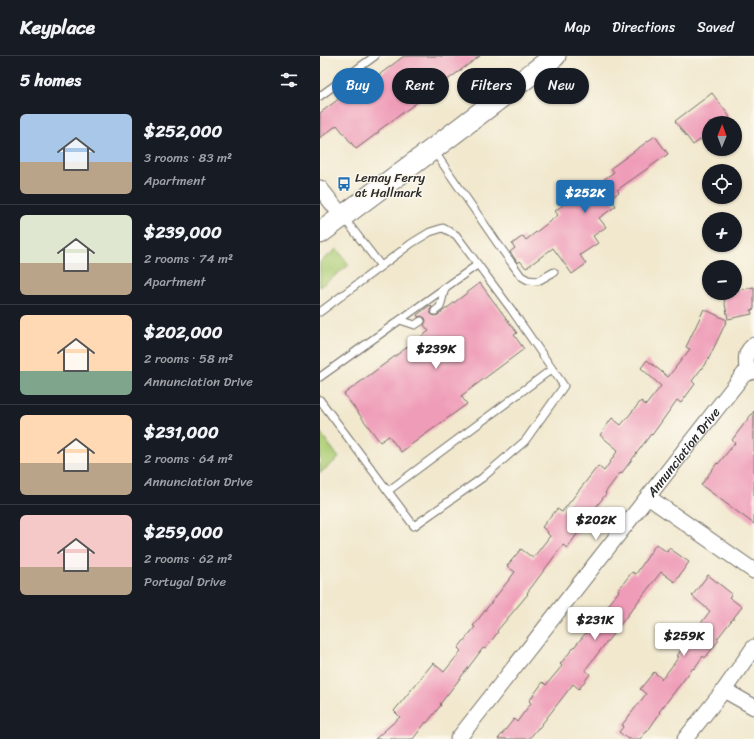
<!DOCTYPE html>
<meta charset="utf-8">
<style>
body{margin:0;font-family:Sriracha,sans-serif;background:#20242c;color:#f1f3f6;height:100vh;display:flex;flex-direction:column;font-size:15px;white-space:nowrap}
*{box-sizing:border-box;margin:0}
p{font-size:13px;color:#9ea1a6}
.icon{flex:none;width:22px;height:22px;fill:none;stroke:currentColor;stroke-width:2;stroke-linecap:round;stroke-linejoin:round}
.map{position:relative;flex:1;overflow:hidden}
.drawer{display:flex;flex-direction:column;background:#171b24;width:320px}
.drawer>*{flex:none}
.banner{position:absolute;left:12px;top:12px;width:362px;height:36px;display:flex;gap:8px}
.needle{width:26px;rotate:1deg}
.tools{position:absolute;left:382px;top:60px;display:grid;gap:8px}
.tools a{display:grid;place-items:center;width:40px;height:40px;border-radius:50%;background:#171b24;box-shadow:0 1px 3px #0004;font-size:20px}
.price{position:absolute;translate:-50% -34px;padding:0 9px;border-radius:4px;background:#fff;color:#222;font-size:13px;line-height:26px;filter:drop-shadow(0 1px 2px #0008)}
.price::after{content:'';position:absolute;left:50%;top:24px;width:12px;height:9px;margin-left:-6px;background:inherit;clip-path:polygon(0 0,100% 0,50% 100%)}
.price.active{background:#1f6fb2;color:#fff}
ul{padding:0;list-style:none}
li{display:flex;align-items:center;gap:12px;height:100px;padding:0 20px}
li+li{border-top:1px solid #363941}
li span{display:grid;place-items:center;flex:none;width:112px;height:80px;border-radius:6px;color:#555}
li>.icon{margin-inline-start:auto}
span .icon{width:48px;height:48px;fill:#fffc;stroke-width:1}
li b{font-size:17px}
h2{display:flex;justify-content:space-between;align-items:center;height:48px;padding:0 20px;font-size:17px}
.chip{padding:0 14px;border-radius:18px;background:#171b24;box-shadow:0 1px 3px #0004;font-size:14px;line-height:36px}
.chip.active{background:#1f6fb2;color:#fff}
header{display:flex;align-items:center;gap:24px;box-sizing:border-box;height:56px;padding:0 20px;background:#171b24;border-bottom:1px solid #363941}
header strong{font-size:19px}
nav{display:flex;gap:22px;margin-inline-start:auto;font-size:14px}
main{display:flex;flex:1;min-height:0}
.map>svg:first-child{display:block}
</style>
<header>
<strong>Keyplace</strong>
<nav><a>Map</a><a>Directions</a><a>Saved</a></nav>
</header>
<main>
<section class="drawer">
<h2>5 homes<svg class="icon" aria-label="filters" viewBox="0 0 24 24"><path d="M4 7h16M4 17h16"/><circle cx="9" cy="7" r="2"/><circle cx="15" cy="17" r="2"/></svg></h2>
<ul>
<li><span style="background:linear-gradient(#a9c7e8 60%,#b9a48a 0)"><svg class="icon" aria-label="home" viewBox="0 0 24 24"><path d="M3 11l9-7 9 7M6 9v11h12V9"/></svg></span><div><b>$252,000</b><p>3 rooms · 83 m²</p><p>Apartment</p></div></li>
<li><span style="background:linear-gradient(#dfe7d0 60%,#b9a48a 0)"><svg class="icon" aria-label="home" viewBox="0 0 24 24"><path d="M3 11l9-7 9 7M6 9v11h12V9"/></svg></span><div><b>$239,000</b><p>2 rooms · 74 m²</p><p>Apartment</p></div></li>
<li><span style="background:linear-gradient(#ffd9b3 70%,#7fa58c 0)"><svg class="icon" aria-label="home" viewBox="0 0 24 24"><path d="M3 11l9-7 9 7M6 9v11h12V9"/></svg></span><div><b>$202,000</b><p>2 rooms · 58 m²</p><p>Annunciation Drive</p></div></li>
<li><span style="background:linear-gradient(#ffd9b3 60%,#b9a48a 0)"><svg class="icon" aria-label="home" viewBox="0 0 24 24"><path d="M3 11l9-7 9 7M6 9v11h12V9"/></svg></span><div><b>$231,000</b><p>2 rooms · 64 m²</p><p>Annunciation Drive</p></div></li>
<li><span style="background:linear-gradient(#f6c9c9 65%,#b9a48a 0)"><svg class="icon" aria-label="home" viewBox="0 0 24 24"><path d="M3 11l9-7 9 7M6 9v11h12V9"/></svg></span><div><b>$259,000</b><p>2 rooms · 62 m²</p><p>Portugal Drive</p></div></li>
</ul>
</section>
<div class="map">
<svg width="434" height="683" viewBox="0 0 434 683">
<rect width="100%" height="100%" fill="#fbf7ec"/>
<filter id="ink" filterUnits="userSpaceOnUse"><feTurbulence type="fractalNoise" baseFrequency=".025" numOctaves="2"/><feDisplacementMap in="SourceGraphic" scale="8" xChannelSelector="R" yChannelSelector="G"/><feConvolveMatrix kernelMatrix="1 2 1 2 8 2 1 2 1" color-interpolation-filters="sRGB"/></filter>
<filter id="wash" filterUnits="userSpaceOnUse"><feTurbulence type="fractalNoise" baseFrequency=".012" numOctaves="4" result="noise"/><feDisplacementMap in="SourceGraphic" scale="16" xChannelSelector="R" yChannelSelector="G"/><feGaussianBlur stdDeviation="0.9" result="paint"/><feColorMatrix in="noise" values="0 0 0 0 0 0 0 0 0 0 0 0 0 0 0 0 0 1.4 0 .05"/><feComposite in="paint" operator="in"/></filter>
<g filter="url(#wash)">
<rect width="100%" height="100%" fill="#f1e8ce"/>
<g fill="#adce76" stroke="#6c7c50">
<polygon points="17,193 29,209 0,231 0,206"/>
<polygon points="0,376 19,402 0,417"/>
</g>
<g id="blocks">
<g fill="#ef9cb8">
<polygon points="84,0 160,0 58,75 59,76 36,93 17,69 0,82 0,57 28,36 31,40"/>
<polygon points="392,37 410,61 402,67 389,67 389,77 373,89 355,65"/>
<polygon points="335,80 348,98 297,134 299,136 291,142 296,150 279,162 286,171 273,180 278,187 260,199 266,208 252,218 233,192 206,212 200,205 198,207 190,196 195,192 192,188 203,180 206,184 238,159 235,155 253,141 255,145 294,116 291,112"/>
<polygon points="160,227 197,277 194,279 204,293 141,340 147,348 81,396 69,380 60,386 24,338 109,275 104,269 106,265 105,262 101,260 98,261 97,259 110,249 112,251 110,254 111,258 114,260 118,259"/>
<polygon points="434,231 434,253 431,254 432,258 408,263 403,238 415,237 415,235"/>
<polygon points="384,253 407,264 388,304 372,325 375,328 361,347 357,344 332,379 331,378 301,418 300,417 285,437 286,438 259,473 260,474 247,492 243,489 207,537 208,538 177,575 178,576 165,593 163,592 148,612 120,648 121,649 107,667 106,666 93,683 55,683 80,661 74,655 113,607 124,616 141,595 138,592 155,571 153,570 195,516 187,510 201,493 213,502 230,480 227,477 228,476 222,471 237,453 242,456 278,410 284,415 298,394 280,379 292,362 301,369 321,345 326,349 341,330 321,312 327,304 348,321 370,293 366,291"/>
<polygon points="434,355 434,468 381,429 397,407 398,408 415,387 412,384"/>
<polygon points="336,488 347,496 349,492 369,506 355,526 341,516 265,614 270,618 259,633 253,628 219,672 218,672 209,683 178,683 194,663 197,666 211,647 209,645 223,626 226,629 242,610 240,608 270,572 269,571 283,553 285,554 299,535 298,534 312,516 316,518"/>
<polygon points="388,519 412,538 409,541 422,551 397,583 399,584 385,602 383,600 374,613 373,612 339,656 340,657 327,676 326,676 320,683 308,683 299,676 304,670 302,669 326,638 320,633 334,616 342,623 359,601 357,600 363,591 358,588 366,579 370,582 390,555 372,540"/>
</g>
</g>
</g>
<g filter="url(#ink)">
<use href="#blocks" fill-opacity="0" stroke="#706d64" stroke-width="1"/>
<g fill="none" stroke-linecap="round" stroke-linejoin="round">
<defs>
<g id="service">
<polyline points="0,40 55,0"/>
<polyline points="114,95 178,188 201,220 208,224 218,225 234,216"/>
<polyline points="24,162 61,210"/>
<polyline points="115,255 120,251 125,232"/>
<polyline points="0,256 92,187 110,176 123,172 136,179 191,253 244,330 205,385 162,422 94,470 0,344"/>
<polyline points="80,264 95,269 101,265"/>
<polyline points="0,321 157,209"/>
<polyline points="68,435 232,313"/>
</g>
<g id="minor">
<polyline points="0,132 22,160"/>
<path d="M 427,317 C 427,305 423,297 434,289"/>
<polyline points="328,441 434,515"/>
<polyline points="404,634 434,651"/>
<path id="s1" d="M 138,683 L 424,318 L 434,315"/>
<polyline points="365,683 404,634 434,591"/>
</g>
<polyline id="secondary" points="0,177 113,93 235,0"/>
</defs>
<use href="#service" stroke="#706d64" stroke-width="9"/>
<use href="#minor" stroke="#706d64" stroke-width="17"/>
<use href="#secondary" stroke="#706d64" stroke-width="23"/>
<use href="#service" stroke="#fff" stroke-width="7"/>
<use href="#minor" stroke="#fff" stroke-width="15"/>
<use href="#secondary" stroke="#fff" stroke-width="21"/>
</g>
</g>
<defs>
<symbol id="bus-bare" viewBox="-9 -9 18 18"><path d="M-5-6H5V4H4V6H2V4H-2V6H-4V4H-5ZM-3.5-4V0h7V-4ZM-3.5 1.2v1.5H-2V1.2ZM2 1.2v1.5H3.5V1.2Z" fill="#1f6fb2" stroke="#fbf7ec" stroke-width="2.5" paint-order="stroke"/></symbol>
</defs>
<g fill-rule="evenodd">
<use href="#bus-bare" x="14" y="118" width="20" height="20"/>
</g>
<g text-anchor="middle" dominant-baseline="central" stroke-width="3" stroke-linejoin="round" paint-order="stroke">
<g font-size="13" fill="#2b2b2b" stroke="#fbf7ec" text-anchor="start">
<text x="35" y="121">Lemay Ferry<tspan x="35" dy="15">at Hallmark</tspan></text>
</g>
<g font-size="13" fill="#2b2b2b" stroke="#fbf7ec">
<text stroke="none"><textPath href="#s1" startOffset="365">Annunciation Drive</textPath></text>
</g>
</g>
</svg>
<div class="tools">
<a><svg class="needle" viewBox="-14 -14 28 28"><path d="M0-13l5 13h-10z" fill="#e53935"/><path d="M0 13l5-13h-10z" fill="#9ea1a6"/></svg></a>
<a><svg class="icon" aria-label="locate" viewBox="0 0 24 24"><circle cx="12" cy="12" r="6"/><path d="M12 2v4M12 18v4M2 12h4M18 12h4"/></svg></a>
<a>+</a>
<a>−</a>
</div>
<b class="price active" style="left:265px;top:158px">$252K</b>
<b class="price" style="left:116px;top:314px">$239K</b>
<b class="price" style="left:276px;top:485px">$202K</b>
<b class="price" style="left:275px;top:585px">$231K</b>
<b class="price" style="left:364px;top:601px">$259K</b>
<div class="banner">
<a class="chip active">Buy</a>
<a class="chip">Rent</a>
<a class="chip">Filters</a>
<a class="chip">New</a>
</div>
</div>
</main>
